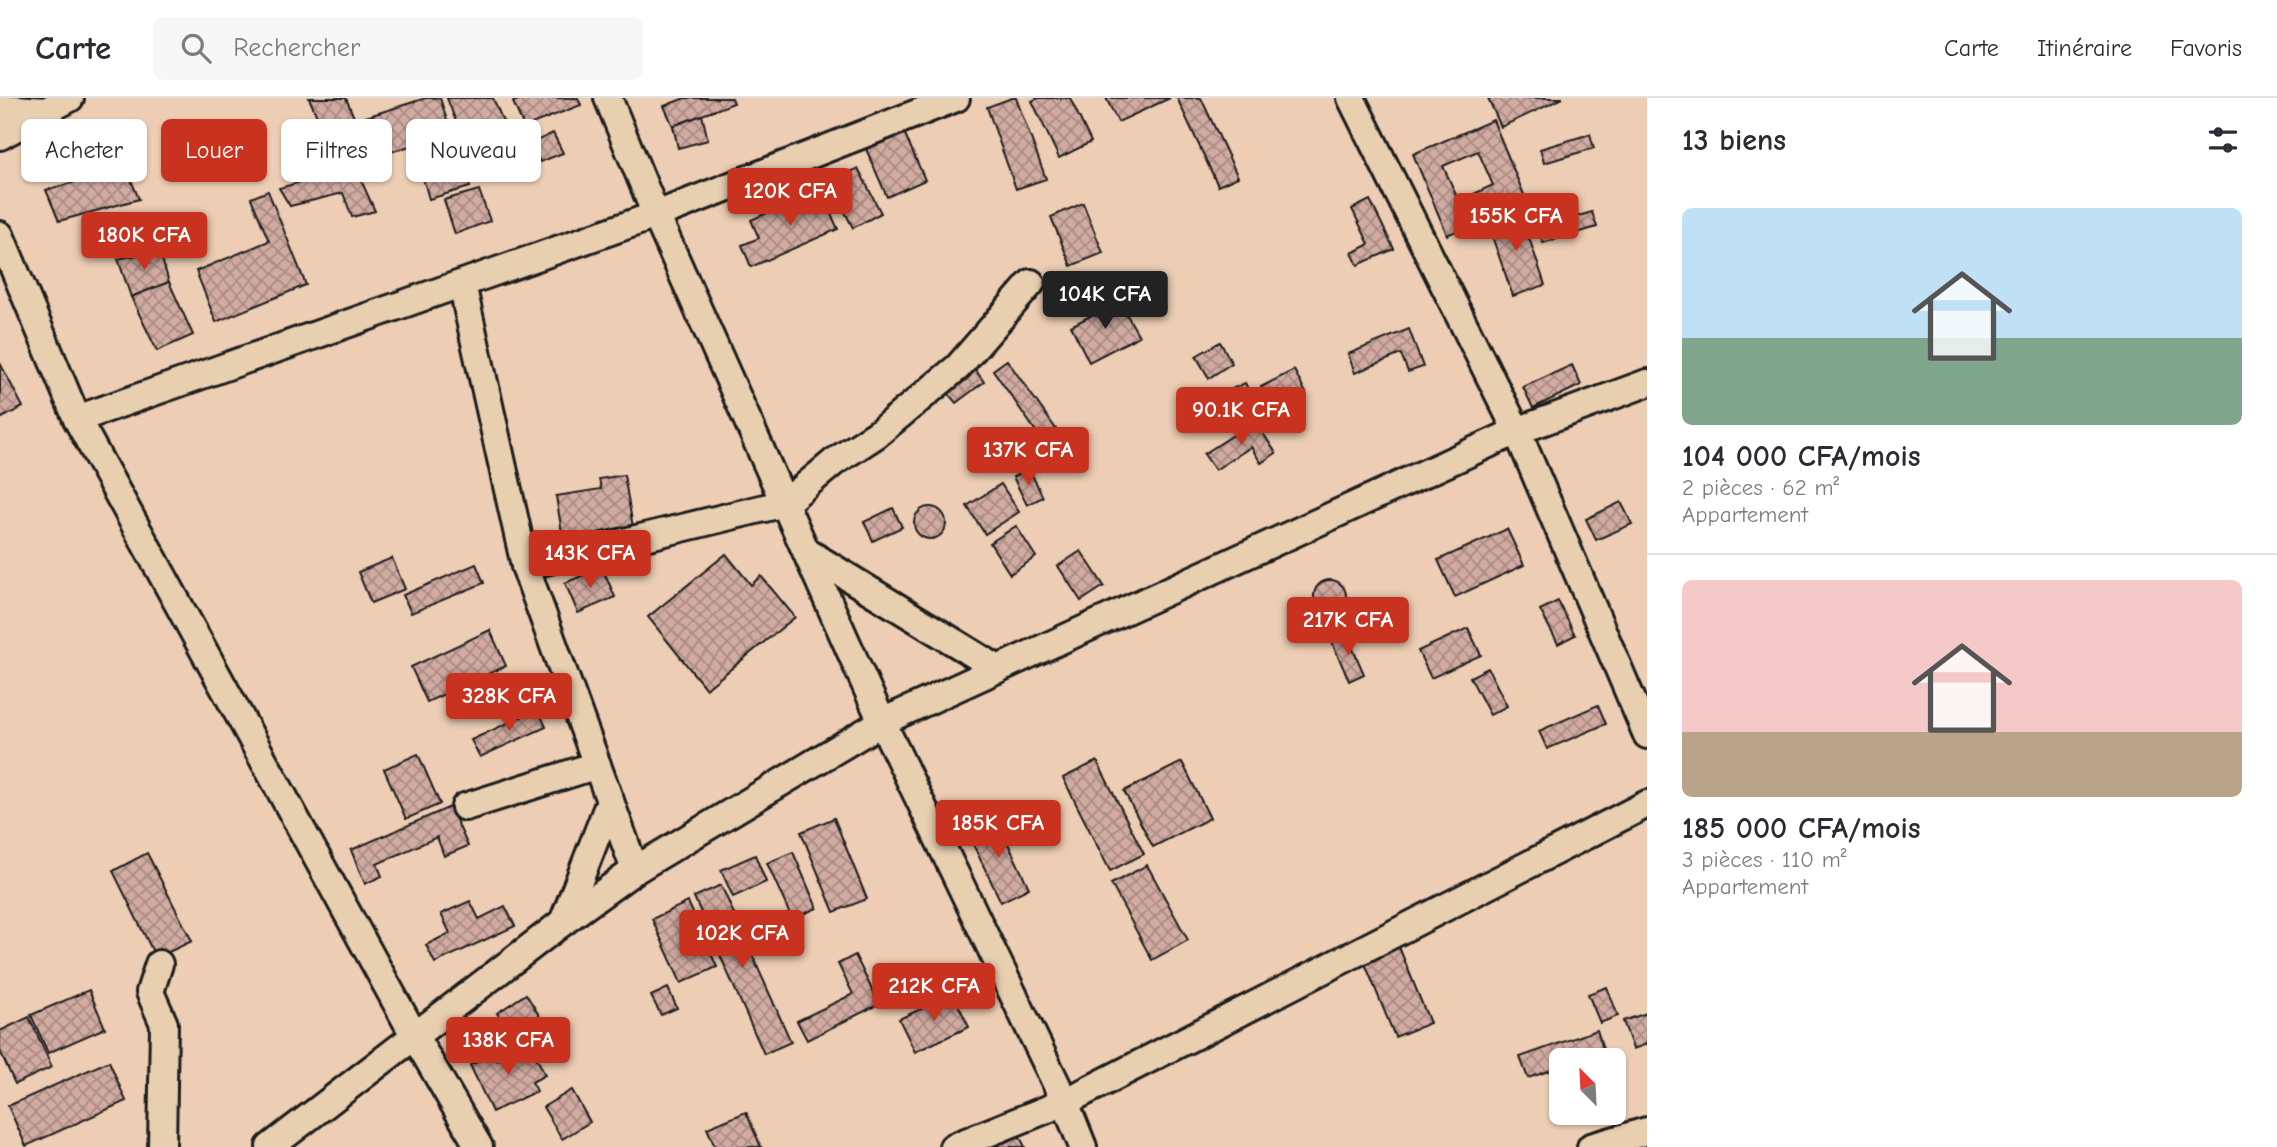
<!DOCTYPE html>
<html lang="fr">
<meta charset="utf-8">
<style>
body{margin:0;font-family:"Comic Neue",sans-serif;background:#f7f7f7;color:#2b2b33;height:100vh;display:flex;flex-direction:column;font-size:26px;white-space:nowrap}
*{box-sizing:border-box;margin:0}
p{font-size:23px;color:#7c7c81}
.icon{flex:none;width:38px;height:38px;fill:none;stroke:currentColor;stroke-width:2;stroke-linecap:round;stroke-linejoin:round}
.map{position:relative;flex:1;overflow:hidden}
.panel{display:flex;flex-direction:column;background:#fff;width:630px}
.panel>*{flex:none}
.guide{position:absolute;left:21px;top:21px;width:665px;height:63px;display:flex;gap:14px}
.needle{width:46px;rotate:336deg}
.controls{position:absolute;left:1549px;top:950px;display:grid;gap:14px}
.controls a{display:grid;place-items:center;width:77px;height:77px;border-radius:10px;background:#fff;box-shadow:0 2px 5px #0004;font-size:35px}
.price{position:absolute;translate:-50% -60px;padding:0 16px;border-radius:7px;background:#c8321e;color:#fff;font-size:23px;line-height:46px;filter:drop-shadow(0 2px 4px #0008)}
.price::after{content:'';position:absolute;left:50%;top:42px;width:21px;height:16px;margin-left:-10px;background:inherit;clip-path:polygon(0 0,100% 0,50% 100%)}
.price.selected{background:#222;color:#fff}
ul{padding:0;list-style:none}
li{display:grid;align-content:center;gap:14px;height:371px;padding:0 35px}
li+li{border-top:2px solid #e1e1e2}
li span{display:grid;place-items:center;height:217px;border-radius:10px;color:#555}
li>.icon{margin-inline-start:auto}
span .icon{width:126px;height:126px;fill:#fffc;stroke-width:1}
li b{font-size:30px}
h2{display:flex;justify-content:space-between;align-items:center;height:84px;padding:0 35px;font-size:30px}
.pill{padding:0 24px;border-radius:10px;background:#fff;box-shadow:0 2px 5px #0004;font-size:24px;line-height:63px}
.pill.selected{background:#c8321e;color:#fff}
header{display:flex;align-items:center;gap:42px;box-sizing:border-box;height:98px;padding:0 35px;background:#fff;border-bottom:2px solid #e1e1e2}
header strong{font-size:33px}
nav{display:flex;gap:38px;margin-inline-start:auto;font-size:24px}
.search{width:490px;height:63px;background:#f7f7f7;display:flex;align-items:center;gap:18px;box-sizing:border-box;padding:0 24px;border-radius:10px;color:#7c7c81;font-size:26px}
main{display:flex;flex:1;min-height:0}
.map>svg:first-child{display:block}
</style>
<header>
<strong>Carte</strong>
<div class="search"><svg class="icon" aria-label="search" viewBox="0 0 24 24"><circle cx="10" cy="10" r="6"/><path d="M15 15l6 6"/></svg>Rechercher</div>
<nav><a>Carte</a><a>Itinéraire</a><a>Favoris</a></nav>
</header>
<main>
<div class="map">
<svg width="1647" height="1049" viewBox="0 0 1647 1049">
<defs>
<pattern id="building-cross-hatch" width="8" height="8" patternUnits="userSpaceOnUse" patternTransform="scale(1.75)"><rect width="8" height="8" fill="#d1aba1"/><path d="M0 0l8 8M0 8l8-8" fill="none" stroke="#a98a82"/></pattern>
</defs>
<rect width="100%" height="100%" fill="#edceb4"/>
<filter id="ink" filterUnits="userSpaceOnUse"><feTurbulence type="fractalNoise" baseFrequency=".0143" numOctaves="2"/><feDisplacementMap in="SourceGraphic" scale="14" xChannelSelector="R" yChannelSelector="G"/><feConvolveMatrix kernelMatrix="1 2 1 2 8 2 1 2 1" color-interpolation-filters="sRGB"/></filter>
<g filter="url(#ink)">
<g fill="url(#building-cross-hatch)" stroke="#1c1c1c" stroke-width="2" fill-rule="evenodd">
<polygon points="309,0 346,0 368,54 338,67"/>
<polygon points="426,0 440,0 451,35 378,58 366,19"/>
<polygon points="447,0 493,0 507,33 465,47"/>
<polygon points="524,0 578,0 581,7 524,29 513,4"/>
<polygon points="685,0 732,0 734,5 673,28 664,8"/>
<polygon points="1012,0 1016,0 1046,81 1016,91 987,9"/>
<polygon points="1038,0 1070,0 1091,44 1059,60 1032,3"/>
<polygon points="1106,0 1170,0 1118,24"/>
<polygon points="1177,0 1201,0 1238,79 1218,88"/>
<polygon points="1488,0 1563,0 1501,29"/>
<polygon points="702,17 708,42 678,50 673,28"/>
<path d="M 1493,22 L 1527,104 L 1447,137 L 1413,56 ZM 1478,53 L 1493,87 L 1459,103 L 1443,68 Z"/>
<polygon points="904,34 925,82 887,99 866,51"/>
<polygon points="553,35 563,55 540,64 530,46"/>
<polygon points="1590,36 1594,50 1544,65 1540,51"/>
<polygon points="458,47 470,89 429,101 417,59"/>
<polygon points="355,69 375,113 352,119 343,95 290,108 279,90"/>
<polygon points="126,70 139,101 59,123 46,92"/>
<polygon points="858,70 881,115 853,130 830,85"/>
<polygon points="479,92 490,123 455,136 444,102"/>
<polygon points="820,92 838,131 751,169 742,147 759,140 751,122"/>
<polygon points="268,93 306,187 216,224 196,173 269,143 251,100"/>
<polygon points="1370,102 1394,151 1358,167 1352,155 1369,146 1352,111"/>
<polygon points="1083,105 1103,155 1071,168 1051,119"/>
<polygon points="1520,113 1545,187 1513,198 1487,124"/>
<polygon points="1592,114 1597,129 1543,145 1538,130"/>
<polygon points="159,152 169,184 131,199 118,161"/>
<polygon points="169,184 193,237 157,253 131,199"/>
<polygon points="1119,203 1139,238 1089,264 1071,228"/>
<polygon points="1409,231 1423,269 1408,274 1401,256 1355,275 1348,256"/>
<polygon points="1220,244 1232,265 1209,280 1196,258"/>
<polygon points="1007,262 1056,331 1042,342 993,272"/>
<polygon points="0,265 23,309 0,321"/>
<polygon points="1572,267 1581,287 1533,310 1523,289"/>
<polygon points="975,271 984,284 956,305 946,293"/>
<polygon points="1294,272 1306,295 1273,312 1261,289"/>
<polygon points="1245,285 1261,317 1248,323 1232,291"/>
<polygon points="1255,323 1276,355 1261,365 1251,349 1215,372 1204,356"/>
<polygon points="1029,371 1043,399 1027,407 1013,379"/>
<polygon points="624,377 633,429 563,441 556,398 601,391 599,381"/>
<polygon points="1001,386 1019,414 985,436 967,408"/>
<polygon points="1621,404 1632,426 1596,442 1586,421"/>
<circle cx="930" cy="425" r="16"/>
<polygon points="893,410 902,429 873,443 864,424"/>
<polygon points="1016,428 1036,459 1010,476 990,445"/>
<polygon points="1507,431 1524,467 1455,499 1438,462"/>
<polygon points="1081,453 1104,488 1081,503 1058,468"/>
<polygon points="726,456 751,487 761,478 795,519 706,591 648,519"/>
<polygon points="392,460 405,491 371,505 358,474"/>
<polygon points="476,466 484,485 411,515 403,497"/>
<polygon points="602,469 615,499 578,515 565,485"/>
<circle cx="1330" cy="498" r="16"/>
<polygon points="1558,503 1575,537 1558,546 1540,512"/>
<polygon points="1468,530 1481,557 1431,580 1418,553"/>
<polygon points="490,532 506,568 427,604 411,569"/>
<polygon points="1346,535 1364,576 1349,583 1331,542"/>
<polygon points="1488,570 1507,608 1490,617 1470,579"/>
<polygon points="1598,607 1606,626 1547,651 1539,633"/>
<polygon points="538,611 546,629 480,659 471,642"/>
<polygon points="418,656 440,706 406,721 384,671"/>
<polygon points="1097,663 1144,756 1110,773 1063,680"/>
<polygon points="1182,664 1210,720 1153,749 1124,693"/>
<polygon points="450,709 468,748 444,758 437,739 377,766 382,778 365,786 351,752"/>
<polygon points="834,720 867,801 834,814 801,734"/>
<polygon points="996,720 1029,790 1001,804 967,734"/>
<polygon points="793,754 817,810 792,821 767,765"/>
<polygon points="147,755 192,843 156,860 113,773"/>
<polygon points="755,757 766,784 733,799 721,772"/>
<polygon points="1147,767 1188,842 1152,862 1111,786"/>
<polygon points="721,787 791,944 764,956 694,799"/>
<polygon points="470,803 479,821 505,808 515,828 435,865 426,847 450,835 441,816"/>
<polygon points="688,804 717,869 681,885 652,821"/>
<polygon points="1399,849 1430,925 1395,939 1364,863"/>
<polygon points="855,857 879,906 807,942 797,923 853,896 838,866"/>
<polygon points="1607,889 1618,918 1600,925 1588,896"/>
<polygon points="668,890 677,910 661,917 651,898"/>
<polygon points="89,892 105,930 48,955 31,917"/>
<polygon points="526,896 545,927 517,945 497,915"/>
<polygon points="953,896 969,929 915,954 899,921"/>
<polygon points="1647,915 1647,946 1633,951 1623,923"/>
<polygon points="29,919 52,969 15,986 0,953 0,933"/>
<polygon points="1597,932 1604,954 1579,962 1561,962 1561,969 1528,980 1520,959"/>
<polygon points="530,946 545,977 532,984 537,993 492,1014 470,967 494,956 497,962"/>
<polygon points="109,963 126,1003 26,1048 8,1008"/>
<polygon points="572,992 590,1024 562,1041 543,1009"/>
<polygon points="746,1014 761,1049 715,1049 707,1030"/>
<polygon points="1019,1037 1025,1049 991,1049"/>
</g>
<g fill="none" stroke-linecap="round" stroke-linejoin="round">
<defs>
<g id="minor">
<polyline points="608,0 656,117 882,624 1065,1004 1083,1049"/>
<polyline points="1351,0 1517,333 1647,637"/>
<polyline points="0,10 46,13"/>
<polyline points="0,38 70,0"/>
<polyline points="0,137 77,321 414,937 479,1049"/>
<polyline points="462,186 525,468 635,772"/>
<polyline points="77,321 656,117 956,0"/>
<polyline points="807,454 998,571"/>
<polyline points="525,468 785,405 834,364 877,336 958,269 1031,185"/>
<polyline points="465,709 597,667"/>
<polyline points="563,824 610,703"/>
<polyline points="159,866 150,894 164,926 162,1049"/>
<polyline points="270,1049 563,824 635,772 882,624 1517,333 1647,285"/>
<polyline points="953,1049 1065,1004 1647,706"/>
<polyline points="1591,1049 1647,1033"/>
</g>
</defs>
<use href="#minor" stroke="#1c1c1c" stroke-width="32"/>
<use href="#minor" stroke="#e8cfb0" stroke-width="26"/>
</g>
</g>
</svg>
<div class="controls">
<a><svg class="needle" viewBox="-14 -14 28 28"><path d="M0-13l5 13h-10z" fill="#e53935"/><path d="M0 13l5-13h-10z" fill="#7c7c81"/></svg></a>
</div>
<b class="price" style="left:790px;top:130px">120K CFA</b>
<b class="price" style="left:1516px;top:155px">155K CFA</b>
<b class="price" style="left:144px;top:174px">180K CFA</b>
<b class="price selected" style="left:1105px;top:233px">104K CFA</b>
<b class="price" style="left:1241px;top:349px">90.1K CFA</b>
<b class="price" style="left:1028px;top:389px">137K CFA</b>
<b class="price" style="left:590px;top:492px">143K CFA</b>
<b class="price" style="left:1348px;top:559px">217K CFA</b>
<b class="price" style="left:509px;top:635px">328K CFA</b>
<b class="price" style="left:998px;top:762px">185K CFA</b>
<b class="price" style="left:742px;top:872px">102K CFA</b>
<b class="price" style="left:934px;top:925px">212K CFA</b>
<b class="price" style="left:508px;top:979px">138K CFA</b>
<div class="guide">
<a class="pill">Acheter</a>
<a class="pill selected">Louer</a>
<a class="pill">Filtres</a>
<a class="pill">Nouveau</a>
</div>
</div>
<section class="panel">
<h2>13 biens<svg class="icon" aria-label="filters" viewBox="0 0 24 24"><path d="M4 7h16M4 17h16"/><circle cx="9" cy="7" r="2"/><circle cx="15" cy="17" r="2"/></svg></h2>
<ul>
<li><span style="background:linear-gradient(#bfe0f5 60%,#7fa58c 0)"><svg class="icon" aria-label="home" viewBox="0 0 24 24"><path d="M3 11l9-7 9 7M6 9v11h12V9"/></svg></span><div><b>104 000 CFA/mois</b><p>2 pièces · 62 m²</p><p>Appartement</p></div></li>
<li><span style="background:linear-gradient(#f6c9c9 70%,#b9a48a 0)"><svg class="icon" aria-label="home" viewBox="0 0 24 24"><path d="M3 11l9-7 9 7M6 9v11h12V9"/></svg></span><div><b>185 000 CFA/mois</b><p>3 pièces · 110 m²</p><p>Appartement</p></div></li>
</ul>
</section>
</main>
